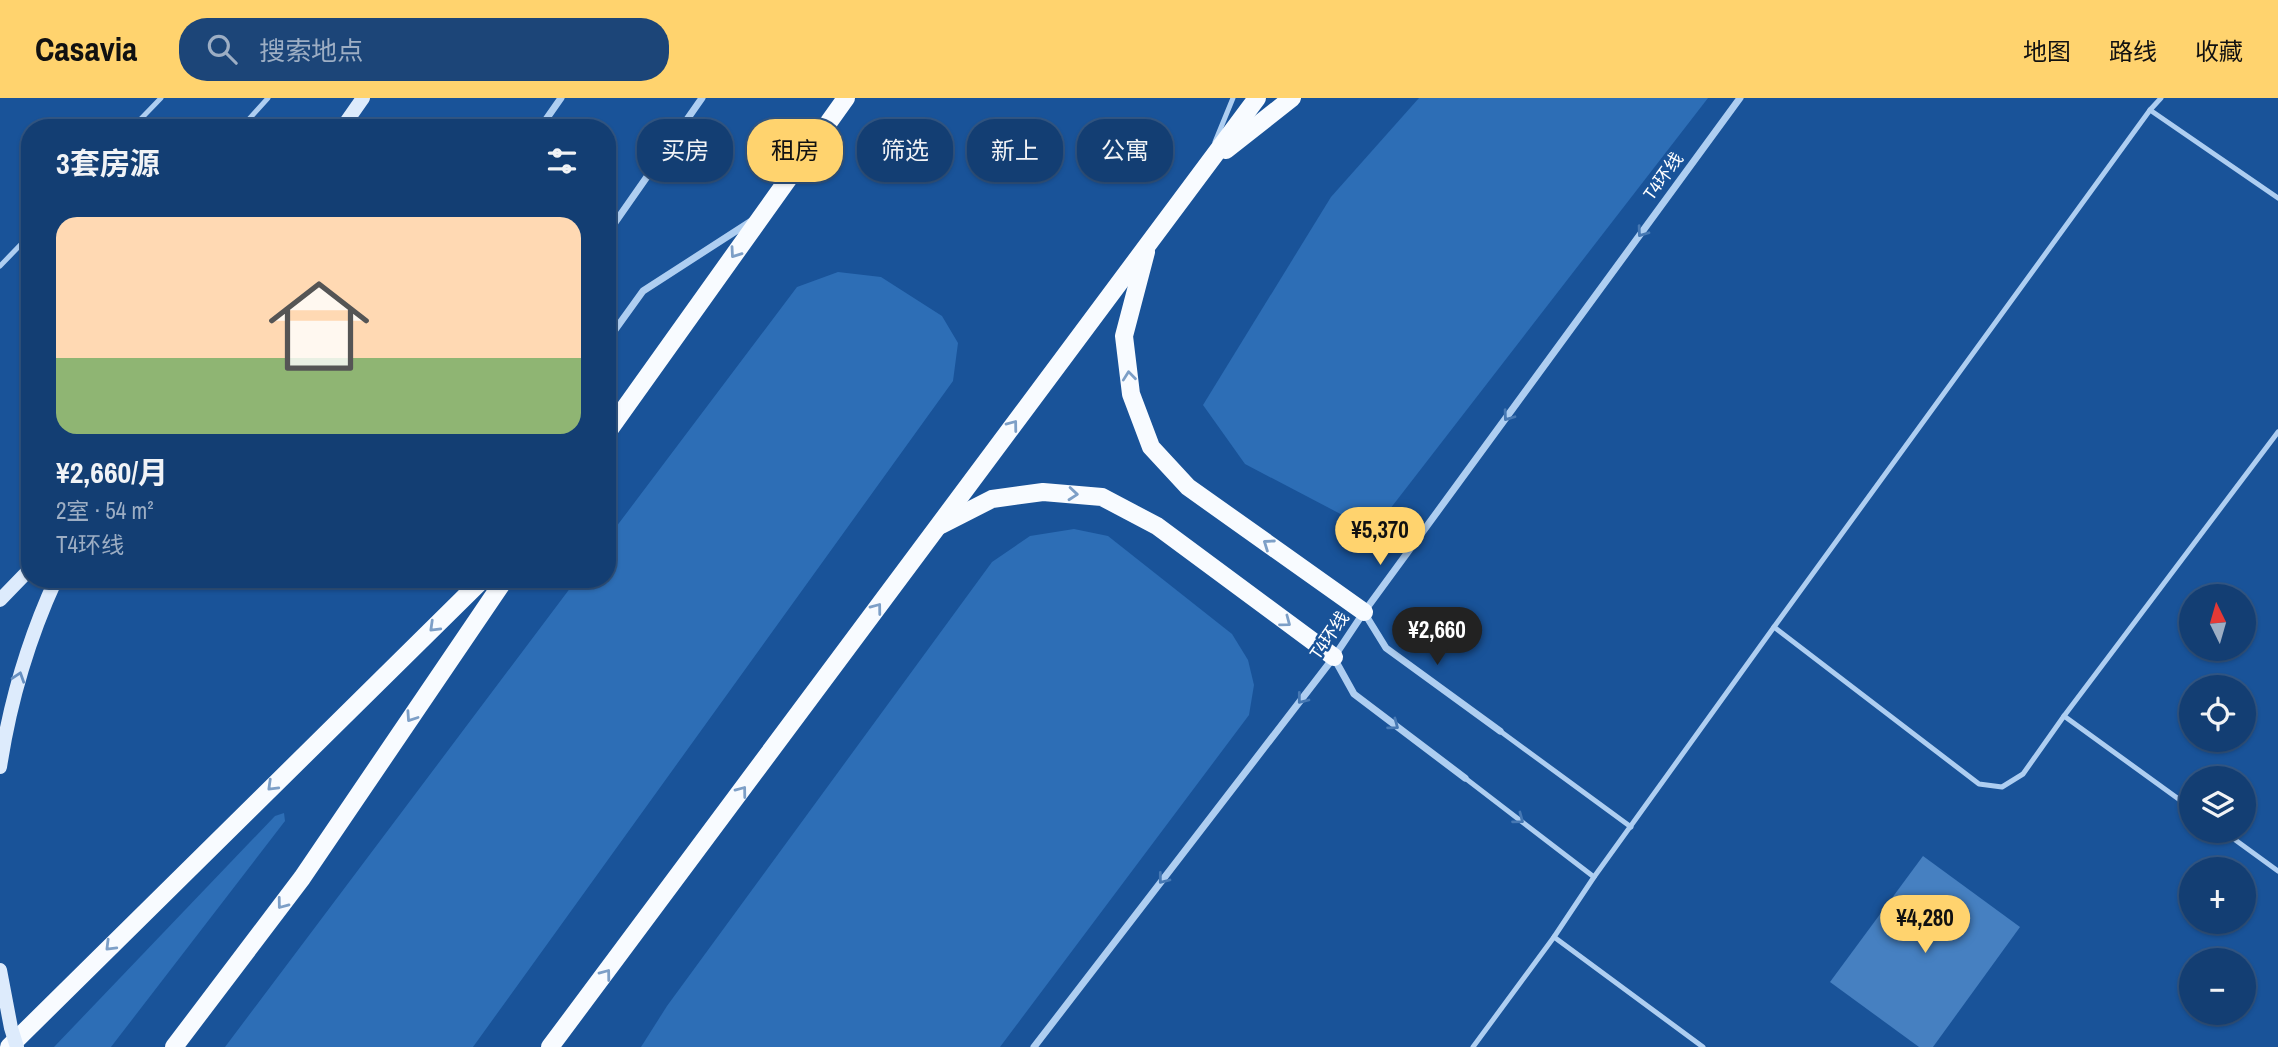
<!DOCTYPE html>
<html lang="zh">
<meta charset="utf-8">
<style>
body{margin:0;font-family:"Archivo Narrow","Noto Sans SC",sans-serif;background:#1c4578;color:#f1f3f6;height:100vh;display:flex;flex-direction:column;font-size:26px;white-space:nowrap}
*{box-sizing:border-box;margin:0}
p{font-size:23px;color:#9daec4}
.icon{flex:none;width:38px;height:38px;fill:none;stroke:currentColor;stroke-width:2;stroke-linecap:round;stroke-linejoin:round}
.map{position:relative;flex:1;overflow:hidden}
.panel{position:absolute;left:21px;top:21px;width:595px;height:469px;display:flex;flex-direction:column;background:#133e73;border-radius:28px;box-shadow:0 2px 5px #0004,0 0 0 2px #325785}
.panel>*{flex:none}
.banner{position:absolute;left:637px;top:21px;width:665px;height:63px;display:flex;gap:14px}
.needle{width:46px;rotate:355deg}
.buttons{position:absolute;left:2179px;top:486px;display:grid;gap:14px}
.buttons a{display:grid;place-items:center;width:77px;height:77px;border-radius:50%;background:#133e73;box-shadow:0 2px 5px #0004,0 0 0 2px #325785;font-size:35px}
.price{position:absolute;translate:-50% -60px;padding:0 16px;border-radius:24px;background:#ffd36e;color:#111;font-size:23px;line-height:46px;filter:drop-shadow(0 2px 4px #0008)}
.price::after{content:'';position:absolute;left:50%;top:42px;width:21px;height:16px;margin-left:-10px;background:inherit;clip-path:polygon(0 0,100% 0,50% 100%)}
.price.active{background:#222;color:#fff}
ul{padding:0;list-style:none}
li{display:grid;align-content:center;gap:14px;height:371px;padding:0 35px}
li+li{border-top:2px solid #325785}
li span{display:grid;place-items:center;height:217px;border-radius:21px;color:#555}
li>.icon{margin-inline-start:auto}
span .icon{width:126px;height:126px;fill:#fffc;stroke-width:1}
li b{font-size:30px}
h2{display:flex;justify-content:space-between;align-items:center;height:84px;padding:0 35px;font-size:30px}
.chip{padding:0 24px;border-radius:28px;background:#133e73;box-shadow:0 2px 5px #0004,0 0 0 2px #325785;font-size:24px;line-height:63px}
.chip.active{background:#ffd36e;color:#111}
header{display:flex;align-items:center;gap:42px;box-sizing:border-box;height:98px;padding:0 35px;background:#ffd36e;color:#111}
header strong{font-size:33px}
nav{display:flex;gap:38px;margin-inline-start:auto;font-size:24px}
.search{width:490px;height:63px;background:#1c4578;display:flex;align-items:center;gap:18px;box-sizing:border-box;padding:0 24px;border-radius:28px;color:#9daec4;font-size:26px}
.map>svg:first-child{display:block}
</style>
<header>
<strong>Casavia</strong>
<div class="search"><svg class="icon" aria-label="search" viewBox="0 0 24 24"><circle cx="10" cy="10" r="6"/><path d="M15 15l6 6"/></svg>搜索地点</div>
<nav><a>地图</a><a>路线</a><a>收藏</a></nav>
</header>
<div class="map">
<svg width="2278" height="949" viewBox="0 0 2278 949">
<rect width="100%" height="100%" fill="#195399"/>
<g fill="#2d6eb6">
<polygon points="1419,0 1708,0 1373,433 1245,366 1203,307 1331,99"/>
<polygon points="838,174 881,179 942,218 958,245 953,283 473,949 225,949 577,481 607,481 607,441 797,189"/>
<polygon points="1074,431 1108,438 1232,536 1248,562 1254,587 1249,617 1000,949 641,949 667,908 992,464 1030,438"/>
<polygon points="284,715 285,723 111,949 54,949 275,718"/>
</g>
<polygon fill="#4680c1" points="1923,758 2020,829 1933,949 1919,949 1830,884"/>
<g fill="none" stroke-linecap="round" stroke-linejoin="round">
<g stroke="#aecef1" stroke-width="5">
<polyline points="2150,12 2278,100"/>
<polyline points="132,30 161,0"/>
<polyline points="241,30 268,0"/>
<polyline points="1215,44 1233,0"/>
<polyline points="0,168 30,137"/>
<polyline points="1774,529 1979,686 2002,689 2023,676 2064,618 2278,334"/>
<polyline points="2064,618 2191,710"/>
<polyline points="1500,633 1631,729"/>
<polyline points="1465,680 1594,779"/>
<polyline points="2223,733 2278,773"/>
<polyline points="1554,839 1703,949"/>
<polyline points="1473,949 1554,839 1594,779 1774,529 2150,12 2161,0"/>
</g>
<g stroke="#aecef1" stroke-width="7">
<polyline points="540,30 561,0"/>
<polyline points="607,136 702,0"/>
<polyline points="607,243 643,193 753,122"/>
<polyline points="1365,516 1386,550 1500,633"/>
<polyline points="1334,560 1354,596 1465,680"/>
<polyline points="1034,949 1334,559 1364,514 1740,0"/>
</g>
<g stroke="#ddebfc" stroke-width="14">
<polyline points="342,30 363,0"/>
<polyline points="0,502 30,471"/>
<path d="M 0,669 C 10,603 28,542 56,481"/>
</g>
<g stroke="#f8fbff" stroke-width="18">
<polyline points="1226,52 1292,0"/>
<polyline points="1146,154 1124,238 1131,296 1151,349 1188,389 1364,514"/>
<polyline points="607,335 846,0"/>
<polyline points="941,427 992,401 1043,394 1102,399 1157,428 1334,559"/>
<polyline points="9,949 483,481"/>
<polyline points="174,949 302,780 505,481"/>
<polyline points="550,949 1257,0"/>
</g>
<polyline stroke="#ddebfc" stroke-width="14" points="0,872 11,930 17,949"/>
</g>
<defs><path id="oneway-chevron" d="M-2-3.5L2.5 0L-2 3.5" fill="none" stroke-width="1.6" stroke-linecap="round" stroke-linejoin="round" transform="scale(1.75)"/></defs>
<g stroke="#4678b3">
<use href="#oneway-chevron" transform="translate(1642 134) rotate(126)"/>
<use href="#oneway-chevron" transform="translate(1508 318) rotate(126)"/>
<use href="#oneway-chevron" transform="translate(1302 601) rotate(128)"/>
<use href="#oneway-chevron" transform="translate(1394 627) rotate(37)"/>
<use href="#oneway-chevron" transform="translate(1519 721) rotate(37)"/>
<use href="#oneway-chevron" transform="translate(1163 781) rotate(128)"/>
</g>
<g stroke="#7d9fc7">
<use href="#oneway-chevron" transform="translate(735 155) rotate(125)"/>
<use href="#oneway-chevron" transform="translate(1129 278) rotate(-96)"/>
<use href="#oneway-chevron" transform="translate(1013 327) rotate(-53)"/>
<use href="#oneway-chevron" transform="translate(1073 396) rotate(5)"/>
<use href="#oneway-chevron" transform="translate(1268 446) rotate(-145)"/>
<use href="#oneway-chevron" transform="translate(877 510) rotate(-53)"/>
<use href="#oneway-chevron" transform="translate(1286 524) rotate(37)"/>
<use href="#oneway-chevron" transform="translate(434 529) rotate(136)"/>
<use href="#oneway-chevron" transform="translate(411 619) rotate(124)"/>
<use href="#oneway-chevron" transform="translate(272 688) rotate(136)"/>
<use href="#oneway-chevron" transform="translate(742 693) rotate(-53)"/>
<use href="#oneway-chevron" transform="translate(282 806) rotate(127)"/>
<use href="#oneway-chevron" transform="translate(110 848) rotate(135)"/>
<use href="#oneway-chevron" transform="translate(606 876) rotate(-53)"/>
</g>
<use stroke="#6790c1" href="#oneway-chevron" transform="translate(19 579) rotate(-72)"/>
<g text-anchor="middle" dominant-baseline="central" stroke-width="5" stroke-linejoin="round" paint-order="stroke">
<g font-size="18" fill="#fff" stroke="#195399">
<text transform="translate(1663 78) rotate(-54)">T4环线</text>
<text transform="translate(1329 537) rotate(-55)">T4环线</text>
</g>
</g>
</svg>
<div class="buttons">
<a><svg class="needle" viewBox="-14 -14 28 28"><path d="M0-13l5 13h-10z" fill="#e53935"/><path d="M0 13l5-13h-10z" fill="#9daec4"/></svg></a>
<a><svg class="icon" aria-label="locate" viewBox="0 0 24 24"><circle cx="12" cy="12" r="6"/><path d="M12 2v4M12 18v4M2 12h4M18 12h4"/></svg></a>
<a><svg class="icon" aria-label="layers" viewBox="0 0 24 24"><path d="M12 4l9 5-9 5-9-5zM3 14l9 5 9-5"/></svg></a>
<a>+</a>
<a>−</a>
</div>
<b class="price" style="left:1380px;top:469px">¥5,370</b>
<b class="price active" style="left:1437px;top:569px">¥2,660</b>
<b class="price" style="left:1925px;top:857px">¥4,280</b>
<div class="banner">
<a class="chip">买房</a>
<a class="chip active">租房</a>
<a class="chip">筛选</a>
<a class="chip">新上</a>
<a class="chip">公寓</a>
</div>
<section class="panel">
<h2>3套房源<svg class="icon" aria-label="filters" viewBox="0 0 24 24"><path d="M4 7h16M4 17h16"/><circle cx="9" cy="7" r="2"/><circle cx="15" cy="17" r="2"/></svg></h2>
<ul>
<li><span style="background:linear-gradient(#ffd9b3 65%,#8fb573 0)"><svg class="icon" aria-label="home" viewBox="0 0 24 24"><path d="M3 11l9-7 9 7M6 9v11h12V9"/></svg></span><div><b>¥2,660/月</b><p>2室 · 54 m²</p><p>T4环线</p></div></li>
</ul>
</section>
</div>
